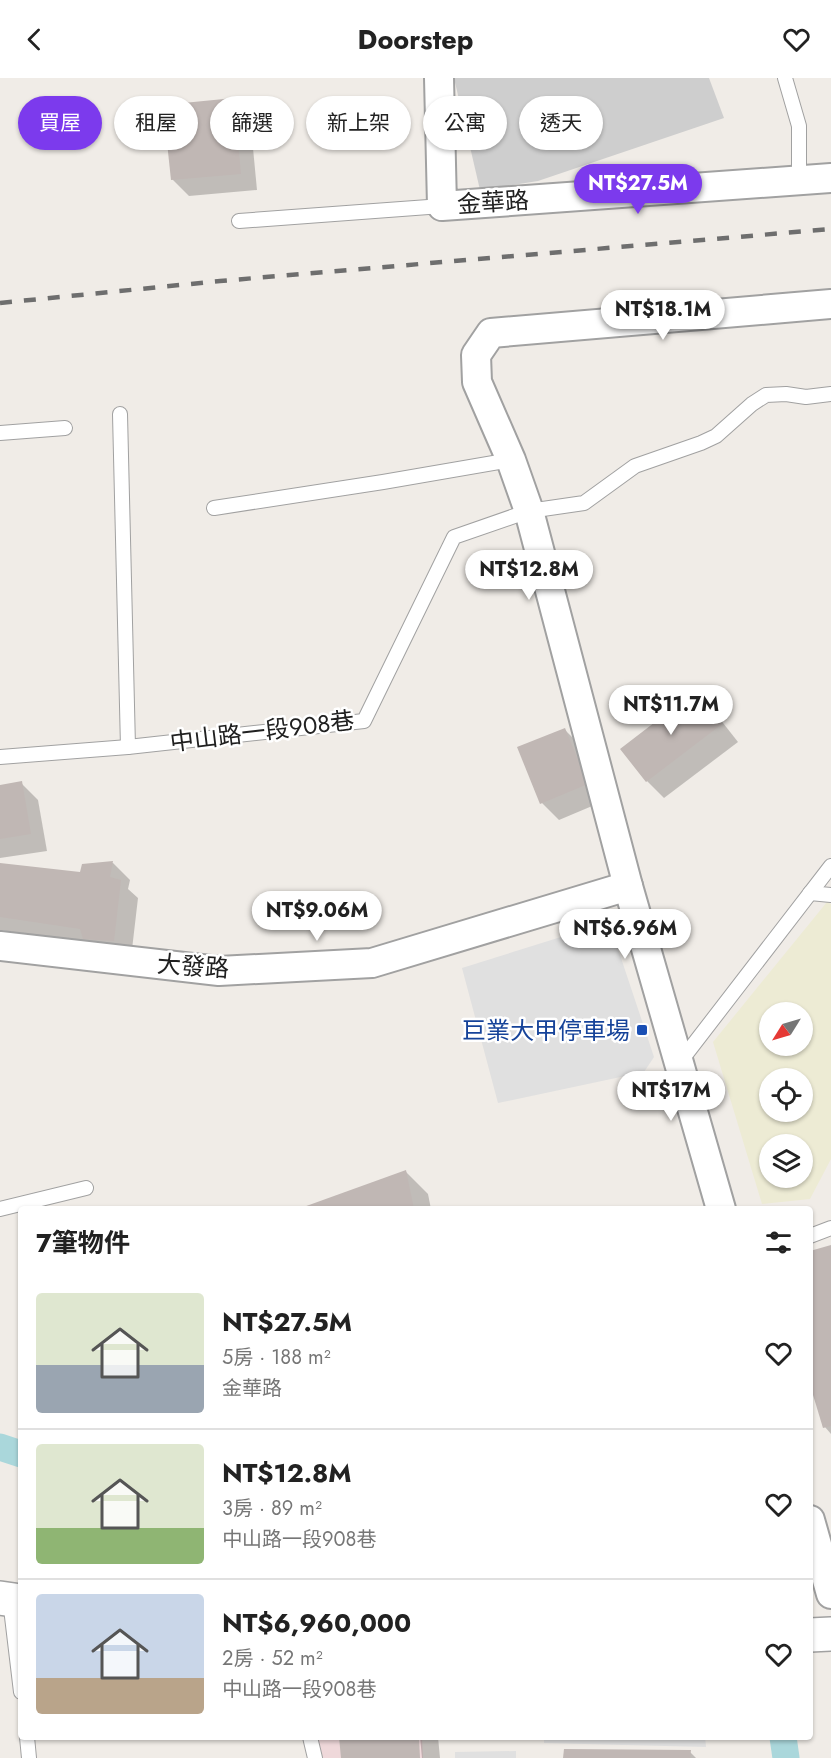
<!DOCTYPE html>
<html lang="zh-TW">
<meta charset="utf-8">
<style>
body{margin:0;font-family:Jost,"Noto Sans TC",sans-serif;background:#f6f6f6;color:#222;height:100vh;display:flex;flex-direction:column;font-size:22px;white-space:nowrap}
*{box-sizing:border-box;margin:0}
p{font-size:20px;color:#767676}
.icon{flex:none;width:33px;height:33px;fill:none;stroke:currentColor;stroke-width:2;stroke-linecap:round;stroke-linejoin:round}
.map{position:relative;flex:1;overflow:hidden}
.drawer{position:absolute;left:18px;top:1128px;width:795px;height:534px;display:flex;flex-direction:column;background:#fff;border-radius:6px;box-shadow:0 2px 4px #0004}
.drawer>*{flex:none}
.top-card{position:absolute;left:18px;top:18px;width:795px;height:54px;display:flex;gap:12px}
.needle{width:39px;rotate:233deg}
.fabs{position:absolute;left:759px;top:924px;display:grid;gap:12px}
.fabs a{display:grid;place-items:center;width:54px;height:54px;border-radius:50%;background:#fff;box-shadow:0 2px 4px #0004;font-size:30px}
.price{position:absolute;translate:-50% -51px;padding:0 14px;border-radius:21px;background:#fff;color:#222;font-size:20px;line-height:39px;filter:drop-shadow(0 2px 3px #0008)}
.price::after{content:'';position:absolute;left:50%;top:36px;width:18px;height:14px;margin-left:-9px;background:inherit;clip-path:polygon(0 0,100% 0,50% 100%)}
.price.current{background:#7c3aed;color:#fff}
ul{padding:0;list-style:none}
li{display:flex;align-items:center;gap:18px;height:150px;padding:0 18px}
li+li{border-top:2px solid #e0e0e0}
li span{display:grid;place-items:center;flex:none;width:168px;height:120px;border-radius:6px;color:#555}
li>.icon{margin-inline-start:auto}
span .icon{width:72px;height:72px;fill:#fffc;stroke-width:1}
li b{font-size:26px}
h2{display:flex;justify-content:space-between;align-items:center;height:72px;padding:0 18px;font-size:26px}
.tag{padding:0 21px;border-radius:27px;background:#fff;box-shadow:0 2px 4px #0004;font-size:21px;line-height:54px}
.tag.current{background:#7c3aed;color:#fff}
header{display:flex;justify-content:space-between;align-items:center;height:78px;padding:0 18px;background:#fff;font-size:27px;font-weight:700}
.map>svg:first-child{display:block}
</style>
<header><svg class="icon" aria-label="back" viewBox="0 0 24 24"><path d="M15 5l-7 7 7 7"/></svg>Doorstep<svg class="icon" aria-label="heart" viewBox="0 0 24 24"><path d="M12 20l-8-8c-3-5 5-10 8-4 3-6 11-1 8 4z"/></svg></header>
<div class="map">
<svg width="831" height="1680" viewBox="0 0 831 1680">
<rect width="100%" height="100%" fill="#f0ece7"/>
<polygon fill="#efd8da" points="315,1659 422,1659 423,1680 321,1680"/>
<polygon fill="#cecece" points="454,0 709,0 724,40 538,103 480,112"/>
<path fill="#edebd4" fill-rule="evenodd" d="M 827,824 L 831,826 L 831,1081 L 810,1121 L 762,1126 L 713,964 ZM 770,934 L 802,934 L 802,968 L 770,968 ZM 770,1000 L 802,1000 L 802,1034 L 770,1034 ZM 770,1066 L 802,1066 L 802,1100 L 770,1100 Z"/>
<g fill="#e0e0e0">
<polygon points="593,849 614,859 654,979 644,994 498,1025 462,890"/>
<polygon points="544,1659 705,1659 706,1669 544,1665"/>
<polygon points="516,1673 516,1680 455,1680 455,1674"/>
</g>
<g fill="#0003">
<polygon points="233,22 250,39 257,112 189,118 172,101"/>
<polygon points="695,614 712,631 738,664 664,720 647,703 678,628"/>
<polygon points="565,652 582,669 604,723 559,742 542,725"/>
<polygon points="21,705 38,722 47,773 0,780 0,709"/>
<polygon points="113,785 130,802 128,811 138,820 131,880 90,866 0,852 0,786 81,796 83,788"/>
<polygon points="406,1094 428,1116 431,1131 302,1131"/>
<polygon points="831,1169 831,1356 825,1349 810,1302 810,1174"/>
<polygon points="420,1659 438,1659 440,1680 422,1680"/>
<polygon points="690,1674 696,1680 565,1680"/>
</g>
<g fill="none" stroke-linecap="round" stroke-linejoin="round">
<g stroke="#aad7db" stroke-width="27">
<polyline points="0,1369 21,1376"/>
<polyline points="783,1659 786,1680"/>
</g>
</g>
<g fill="#c0b7b4">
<polygon points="234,20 241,96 171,102 163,27"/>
<polygon points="695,612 722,646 646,704 620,671 676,628 671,622 679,616 683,621"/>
<polygon points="565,650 588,706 540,726 517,669"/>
<polygon points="22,703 31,756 0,761 0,707"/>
<polygon points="113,783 110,799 121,802 114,863 83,861 80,851 0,839 0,785 80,794 82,786"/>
<polygon points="406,1092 414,1131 298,1131"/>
<polygon points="831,1167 831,1348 823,1350 810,1307 810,1173"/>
<polygon points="339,1659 419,1659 420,1680 341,1680"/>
<polygon points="564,1671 691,1672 690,1680 563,1680"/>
</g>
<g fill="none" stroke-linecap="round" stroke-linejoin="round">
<defs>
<g id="service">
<polyline points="785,0 799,48 799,103"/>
<polyline points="239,143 442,128"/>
<polyline points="120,336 128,669"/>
<polyline points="0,355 65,350"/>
<polyline points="214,430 383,404 511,382"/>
<polyline points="0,679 128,669 364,643 454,459 529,433 584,425 635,388 701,365 716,358 752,326 766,317 786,316 806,319 831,316"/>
<polyline points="810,815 831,817"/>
<polyline points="680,984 831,788"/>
<polyline points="0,1131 86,1110"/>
<polyline points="810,1158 831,1150"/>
<polyline points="10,1522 21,1614"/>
<polyline points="27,1659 29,1680"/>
<polyline points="310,1659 315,1680"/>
</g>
<g id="minor">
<polyline points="439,0 442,128 831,100"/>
<polyline points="0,868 219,893 372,885 628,808"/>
<polyline points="721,1131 628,808 529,433 511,382 477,304 476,277 491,255 831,226"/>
<polyline points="810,1442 831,1516"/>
</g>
<g id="tertiary">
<polyline points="0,1520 21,1523"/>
<polyline points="810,1557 831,1556"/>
</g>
</defs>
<use href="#service" stroke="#a1a1a1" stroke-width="16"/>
<use href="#minor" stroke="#a1a1a1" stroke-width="32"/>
<use href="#tertiary" stroke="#a1a1a1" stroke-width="36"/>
<use href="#service" stroke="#fff" stroke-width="14"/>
<use href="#minor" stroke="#fff" stroke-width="28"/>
<use href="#tertiary" stroke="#fff" stroke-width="33"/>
<polyline stroke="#6e6e6e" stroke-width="4.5" stroke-dasharray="12 12" stroke-linecap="butt" points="0,225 220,203 831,151"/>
</g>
<rect fill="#1a4fb4" stroke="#fff" stroke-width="2" x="636" y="946" width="12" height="12" rx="3"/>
<g text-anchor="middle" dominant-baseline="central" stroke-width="5" stroke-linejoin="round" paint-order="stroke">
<g font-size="24" fill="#202020" stroke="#fff">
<text transform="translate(493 124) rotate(-4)">金華路</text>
<text transform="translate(262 653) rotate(-7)">中山路一段908巷</text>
<text transform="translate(193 888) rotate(4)">大發路</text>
</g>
<g font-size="24" fill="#164399" stroke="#fff" text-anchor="end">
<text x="630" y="952">巨業大甲停車場</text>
</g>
</g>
</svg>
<div class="fabs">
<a><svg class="needle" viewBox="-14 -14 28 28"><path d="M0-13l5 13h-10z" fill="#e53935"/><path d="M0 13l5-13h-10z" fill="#767676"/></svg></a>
<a><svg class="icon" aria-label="locate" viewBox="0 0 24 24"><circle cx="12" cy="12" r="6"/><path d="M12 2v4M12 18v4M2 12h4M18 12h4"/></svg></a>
<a><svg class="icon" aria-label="layers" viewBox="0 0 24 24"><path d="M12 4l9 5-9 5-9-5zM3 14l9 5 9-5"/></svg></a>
</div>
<b class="price current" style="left:638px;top:137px">NT$27.5M</b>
<b class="price" style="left:663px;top:263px">NT$18.1M</b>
<b class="price" style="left:529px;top:523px">NT$12.8M</b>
<b class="price" style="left:671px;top:658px">NT$11.7M</b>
<b class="price" style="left:317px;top:864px">NT$9.06M</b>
<b class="price" style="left:625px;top:882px">NT$6.96M</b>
<b class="price" style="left:671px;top:1044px">NT$17M</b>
<div class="top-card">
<a class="tag current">買屋</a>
<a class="tag">租屋</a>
<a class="tag">篩選</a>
<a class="tag">新上架</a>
<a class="tag">公寓</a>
<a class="tag">透天</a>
</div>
<section class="drawer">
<h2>7筆物件<svg class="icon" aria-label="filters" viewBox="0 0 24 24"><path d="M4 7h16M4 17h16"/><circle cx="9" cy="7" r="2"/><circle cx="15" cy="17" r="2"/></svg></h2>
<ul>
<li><span style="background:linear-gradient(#dfe7d0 60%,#9aa5b1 0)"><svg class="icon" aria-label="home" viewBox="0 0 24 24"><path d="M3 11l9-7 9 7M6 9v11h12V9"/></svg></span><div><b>NT$27.5M</b><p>5房 · 188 m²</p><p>金華路</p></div><svg class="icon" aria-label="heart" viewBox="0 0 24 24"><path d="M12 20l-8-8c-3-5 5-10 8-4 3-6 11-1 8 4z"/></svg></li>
<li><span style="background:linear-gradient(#dfe7d0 70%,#8fb573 0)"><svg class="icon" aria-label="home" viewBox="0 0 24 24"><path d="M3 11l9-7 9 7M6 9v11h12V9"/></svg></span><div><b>NT$12.8M</b><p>3房 · 89 m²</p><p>中山路一段908巷</p></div><svg class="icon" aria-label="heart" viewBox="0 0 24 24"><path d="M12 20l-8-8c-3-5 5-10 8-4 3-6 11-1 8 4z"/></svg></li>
<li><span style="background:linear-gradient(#c9d6e8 70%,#b9a48a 0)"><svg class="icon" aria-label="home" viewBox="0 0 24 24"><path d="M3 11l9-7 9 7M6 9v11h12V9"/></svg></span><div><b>NT$6,960,000</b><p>2房 · 52 m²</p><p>中山路一段908巷</p></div><svg class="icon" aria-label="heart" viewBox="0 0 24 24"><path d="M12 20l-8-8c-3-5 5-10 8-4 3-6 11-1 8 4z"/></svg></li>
</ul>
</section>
</div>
